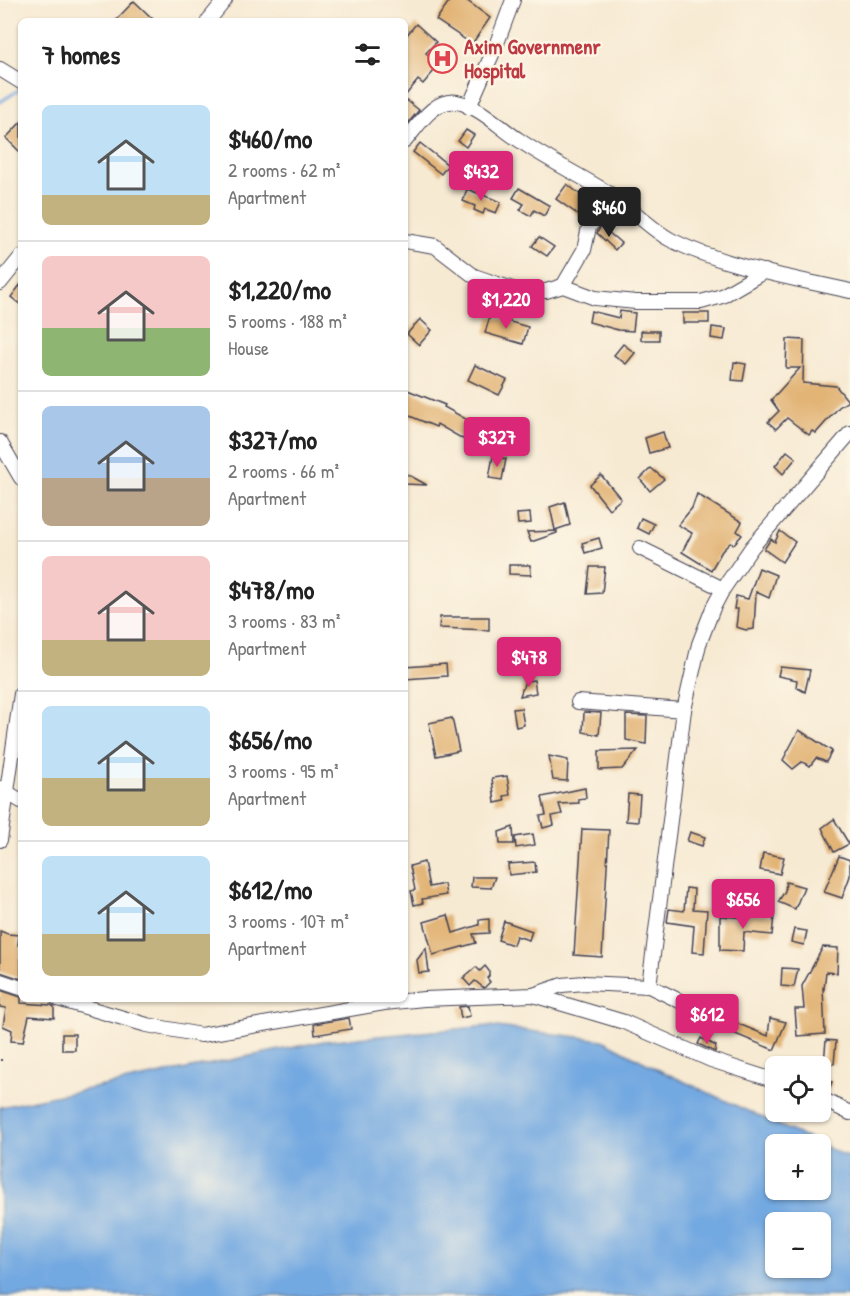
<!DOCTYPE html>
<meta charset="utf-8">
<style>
body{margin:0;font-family:"Patrick Hand",sans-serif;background:#f6f6f6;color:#222;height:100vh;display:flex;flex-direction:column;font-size:22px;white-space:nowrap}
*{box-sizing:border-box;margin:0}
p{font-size:20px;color:#767676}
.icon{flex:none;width:33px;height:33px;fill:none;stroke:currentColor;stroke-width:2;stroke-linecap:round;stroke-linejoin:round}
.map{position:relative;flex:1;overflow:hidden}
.details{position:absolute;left:18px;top:18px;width:390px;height:984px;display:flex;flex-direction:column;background:#fff;border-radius:9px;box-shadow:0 2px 4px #0004}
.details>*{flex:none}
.controls{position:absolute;left:765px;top:1056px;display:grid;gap:12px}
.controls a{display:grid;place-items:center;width:66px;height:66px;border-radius:9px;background:#fff;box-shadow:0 2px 4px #0004;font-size:30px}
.price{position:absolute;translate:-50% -51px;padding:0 14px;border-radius:6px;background:#db2777;color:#fff;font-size:20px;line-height:39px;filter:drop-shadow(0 2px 3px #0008)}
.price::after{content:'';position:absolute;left:50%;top:36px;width:18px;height:14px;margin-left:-9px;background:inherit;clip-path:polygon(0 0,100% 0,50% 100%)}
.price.on{background:#222;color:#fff}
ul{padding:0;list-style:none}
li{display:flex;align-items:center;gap:18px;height:150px;padding:0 24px}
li+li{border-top:2px solid #e0e0e0}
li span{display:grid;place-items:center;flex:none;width:168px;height:120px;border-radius:9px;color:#555}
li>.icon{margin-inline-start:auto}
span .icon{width:72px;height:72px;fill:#fffc;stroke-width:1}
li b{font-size:26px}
h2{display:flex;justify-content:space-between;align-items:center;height:72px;padding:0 24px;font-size:26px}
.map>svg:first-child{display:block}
</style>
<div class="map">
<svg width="850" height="1296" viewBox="0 0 850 1296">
<rect width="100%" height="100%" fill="#fcf5e5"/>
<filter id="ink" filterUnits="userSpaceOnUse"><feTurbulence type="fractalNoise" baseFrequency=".0167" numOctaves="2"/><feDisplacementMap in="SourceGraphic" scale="12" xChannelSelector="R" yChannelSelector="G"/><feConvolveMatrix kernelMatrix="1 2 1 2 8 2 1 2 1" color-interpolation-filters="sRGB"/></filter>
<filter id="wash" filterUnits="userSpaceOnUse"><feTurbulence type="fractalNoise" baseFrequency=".008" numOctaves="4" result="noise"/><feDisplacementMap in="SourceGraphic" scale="24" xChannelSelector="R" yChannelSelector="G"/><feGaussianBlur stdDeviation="1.35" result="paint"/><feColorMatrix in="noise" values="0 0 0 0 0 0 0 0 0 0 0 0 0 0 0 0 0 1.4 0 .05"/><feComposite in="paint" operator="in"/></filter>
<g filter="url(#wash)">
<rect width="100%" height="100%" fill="#f7ead3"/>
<path fill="#73a9e1" stroke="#4a668e" stroke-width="1.5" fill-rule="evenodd" d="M 489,1026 L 603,1040 L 659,1070 L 850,1158 L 850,1296 L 0,1296 L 0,1107 L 324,1041 ZM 776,1144 L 820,1144 L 820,1190 L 776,1190 ZM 776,1222 L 820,1222 L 820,1268 L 776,1268 Z"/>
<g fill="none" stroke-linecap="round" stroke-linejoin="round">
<polyline stroke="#73a9e1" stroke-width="3" points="0,102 19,90"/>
</g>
<g id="blocks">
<g fill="#e2b476">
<polygon points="450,0 466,0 490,18 472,44 436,20"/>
<polygon points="134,1 155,21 115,21"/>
<polygon points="416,24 436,42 426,53 439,65 423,84 418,80 405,96 405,37"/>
<polygon points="405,99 419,110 405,127"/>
<polygon points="21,122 21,153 6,138"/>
<polygon points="466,130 474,135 466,147 458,141"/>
<polygon points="420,143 448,165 441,174 413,152"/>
<polygon points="567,184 593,205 583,218 556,199"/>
<polygon points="519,188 550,206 544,216 534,210 531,216 520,210 524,204 513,198"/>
<polygon points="467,189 501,202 496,213 485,209 483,214 474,210 475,206 463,201"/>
<polygon points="601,226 621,243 615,250 597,233"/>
<polygon points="539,237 554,247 547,256 532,246"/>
<polygon points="21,284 21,305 11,297"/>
<polygon points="591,311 619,318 620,311 635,313 633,331 618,330 589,322"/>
<rect x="683" y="313" width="26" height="10"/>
<polygon points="490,316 528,327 523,344 485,333"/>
<polygon points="420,319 432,330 419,345 407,334"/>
<polygon points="712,327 726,329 724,340 711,338"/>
<rect x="641" y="331" width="18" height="9"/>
<polygon points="787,339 804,340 803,383 836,386 848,401 839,407 816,433 812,431 809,435 787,418 776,429 768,422 779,411 771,400 800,368 786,368"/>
<polygon points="623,344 635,353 626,364 614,355"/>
<polygon points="734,362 746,364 743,381 732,380"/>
<polygon points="475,365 507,380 499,395 468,380"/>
<polygon points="405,389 445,405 444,407 484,429 475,446 437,424 436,427 405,414"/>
<polygon points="663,432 668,448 649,453 645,438"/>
<polygon points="787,451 796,458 783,474 775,466"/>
<polygon points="493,456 506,459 502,480 489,478"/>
<polygon points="651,468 664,479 650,491 640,479"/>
<polygon points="405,473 427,485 405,484"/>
<polygon points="601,475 621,499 609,509 590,485"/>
<polygon points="697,494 742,522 737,531 742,535 734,544 730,543 722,551 711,570 682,552 692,533 678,525 692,508"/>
<polygon points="565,502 570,525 555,530 550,507"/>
<polygon points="530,513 531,523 518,524 517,514"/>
<polygon points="641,518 654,524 649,534 637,528"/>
<polygon points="557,531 557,533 531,542 527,532"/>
<polygon points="780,531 795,542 782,562 764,549 771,539 775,542"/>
<polygon points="599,538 602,548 585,553 582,543"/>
<polygon points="509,565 530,565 531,575 509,574"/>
<polygon points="590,567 605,567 602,593 587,594"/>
<polygon points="759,568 776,575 769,598 756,592 754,629 746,630 736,627 738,609 734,609 736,596 748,599"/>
<polygon points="440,617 489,617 489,630 439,628"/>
<polygon points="446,664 447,676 405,679 405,667"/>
<polygon points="780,667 810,670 805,692 796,687 797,680 778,676"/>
<polygon points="534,680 536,693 520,696 525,681"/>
<polygon points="521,708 524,725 516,727 513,709"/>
<polygon points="584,712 601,713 599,735 583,732"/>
<polygon points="626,715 647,716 646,744 626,740"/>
<polygon points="452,718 459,751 436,756 429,723"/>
<polygon points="799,730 832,751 826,762 816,758 810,766 802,762 793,769 783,760"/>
<polygon points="638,750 622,769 599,770 599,751"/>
<polygon points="549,756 568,760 567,781 553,780"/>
<polygon points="507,776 510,795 504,796 505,801 495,803 492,778"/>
<polygon points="585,788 586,798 578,799 579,803 559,804 562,814 552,816 554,825 543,828 540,816 546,815 542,797"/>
<polygon points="628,794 640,795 638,822 626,821"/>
<polygon points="834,819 849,844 834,852 822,828"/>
<polygon points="513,827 514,844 500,844 499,832"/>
<polygon points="582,829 609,830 602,957 574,955"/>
<polygon points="690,832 705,837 702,846 687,841"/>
<polygon points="533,834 535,845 516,848 515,837"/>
<polygon points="763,853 784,857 780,874 760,870"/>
<polygon points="839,856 850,860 850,876 842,898 824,892"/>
<polygon points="424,862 429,887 444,884 446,895 422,899 423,903 414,905 411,891 415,890 410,866"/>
<polygon points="535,862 536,872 509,875 508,864"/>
<polygon points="472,877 495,877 491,888 471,887"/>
<polygon points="786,882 804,887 795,909 778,902 785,891"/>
<polygon points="686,888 694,889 693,909 707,910 704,953 692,952 694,926 667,922 669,909 684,911"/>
<polygon points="745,914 774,916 772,935 744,932 743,951 720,950 720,916 746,918"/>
<polygon points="448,915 453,933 479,925 479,920 489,919 489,933 473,934 476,943 433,955 424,922"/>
<polygon points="504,921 532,931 529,940 516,936 513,945 498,940"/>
<polygon points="794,929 807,931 804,945 791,942"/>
<polygon points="0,931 8,934 19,935 18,945 21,945 21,979 0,972"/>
<polygon points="823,947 838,948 837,973 826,972 824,989 823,988 825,1034 797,1036 795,1009 804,1009 802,986"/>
<polygon points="426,948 429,972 419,973 417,960"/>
<polygon points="485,966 489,971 489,976 487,978 490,982 484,988 475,981 470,986 463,978 476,967 480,971"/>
<polygon points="782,968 798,969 794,987 781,986"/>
<polygon points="0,990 21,997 21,1003 51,1005 54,1007 54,1018 29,1016 23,1042 11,1041 12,1030 3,1026 6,1008 0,1007"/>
<polygon points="468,1006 470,1016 461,1018 459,1007"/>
<polygon points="349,1018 351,1029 315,1035 314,1024"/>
<polygon points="724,1018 768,1036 770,1018 786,1022 774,1050 721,1028"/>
<rect x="62" y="1034" width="13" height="16"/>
<polygon points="701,1038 716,1046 715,1052 698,1044"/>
<polygon points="826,1040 836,1041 834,1064 824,1063"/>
<polygon points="820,1077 832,1082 828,1092 820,1089"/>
</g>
</g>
</g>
<g filter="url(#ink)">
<use href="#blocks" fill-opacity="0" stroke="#424052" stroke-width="1.5"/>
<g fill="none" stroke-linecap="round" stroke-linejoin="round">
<defs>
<g id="street">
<polyline points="208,21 225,0"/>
<polyline points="0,69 21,82"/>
<polyline points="469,107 497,43 513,0"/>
<path d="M 405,141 C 418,126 434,98 457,102 C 481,107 500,128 519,140 C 549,161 582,176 613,196 C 633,209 650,229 671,240 C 723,266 793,278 850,291"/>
<polyline points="405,241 435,246 474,276 518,291 546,291 563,286 595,298 636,302 701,302 722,296 765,271"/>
<polyline points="0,283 21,257"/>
<polyline points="563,286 584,250 589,227 615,197"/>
<polyline points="0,442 21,478"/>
<polyline points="640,548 723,589"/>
<polyline points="578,702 684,710"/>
<polyline points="0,788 21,801"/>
<polyline points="0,840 21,694"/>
<polyline points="0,981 21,988"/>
<polyline points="649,986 684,710 699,644 713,608 723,589 752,547 850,433"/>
<polyline points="533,995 624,1022 711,1060 776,1081"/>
<polyline points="58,999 147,1025 201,1035 384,1003 424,999 533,995 562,985 584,983 649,986 684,1003"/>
<polyline points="820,1098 850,1113"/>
</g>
</defs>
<use href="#street" stroke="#424052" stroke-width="16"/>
<polyline stroke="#424052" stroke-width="2" stroke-dasharray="4.5 4.5" stroke-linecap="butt" points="0,1060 2,1060"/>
<use href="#street" stroke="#fff" stroke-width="14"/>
</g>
</g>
<defs>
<symbol id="hospital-ring" viewBox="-11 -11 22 22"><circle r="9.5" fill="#fcf5e5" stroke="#e0444e" stroke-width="1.5"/><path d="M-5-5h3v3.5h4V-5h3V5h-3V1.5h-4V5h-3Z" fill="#e0444e"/></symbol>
</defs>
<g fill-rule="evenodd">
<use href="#hospital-ring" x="426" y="42" width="33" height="33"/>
</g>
<g text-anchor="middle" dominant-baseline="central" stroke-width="5" stroke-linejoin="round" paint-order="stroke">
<g font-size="21" font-weight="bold" fill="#be3a42" stroke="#fcf5e5" text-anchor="start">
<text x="464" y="46">Axim Governmenr<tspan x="464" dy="24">Hospital</tspan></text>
</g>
</g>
</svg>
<div class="controls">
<a><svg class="icon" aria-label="locate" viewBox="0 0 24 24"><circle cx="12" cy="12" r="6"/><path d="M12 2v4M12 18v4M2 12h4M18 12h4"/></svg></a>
<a>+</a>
<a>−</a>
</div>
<b class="price" style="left:481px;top:202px">$432</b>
<b class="price on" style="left:609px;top:238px">$460</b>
<b class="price" style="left:506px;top:330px">$1,220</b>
<b class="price" style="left:497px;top:468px">$327</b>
<b class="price" style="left:529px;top:688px">$478</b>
<b class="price" style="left:743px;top:930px">$656</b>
<b class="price" style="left:707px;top:1045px">$612</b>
<section class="details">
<h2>7 homes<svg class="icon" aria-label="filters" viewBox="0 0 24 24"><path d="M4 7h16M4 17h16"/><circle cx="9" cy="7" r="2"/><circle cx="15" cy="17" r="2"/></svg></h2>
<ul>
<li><span style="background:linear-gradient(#bfe0f5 75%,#c2b280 0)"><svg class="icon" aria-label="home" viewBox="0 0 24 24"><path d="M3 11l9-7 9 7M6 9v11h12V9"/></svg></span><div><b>$460/mo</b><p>2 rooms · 62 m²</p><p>Apartment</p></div></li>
<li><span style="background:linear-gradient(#f6c9c9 60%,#8fb573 0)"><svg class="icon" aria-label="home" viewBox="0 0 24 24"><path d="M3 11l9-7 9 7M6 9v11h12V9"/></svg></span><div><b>$1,220/mo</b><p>5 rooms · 188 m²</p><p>House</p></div></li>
<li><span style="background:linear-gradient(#a9c7e8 60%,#b9a48a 0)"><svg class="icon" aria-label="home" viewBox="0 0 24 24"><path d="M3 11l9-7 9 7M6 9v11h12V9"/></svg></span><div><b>$327/mo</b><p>2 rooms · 66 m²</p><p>Apartment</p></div></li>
<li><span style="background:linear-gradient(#f6c9c9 70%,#c2b280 0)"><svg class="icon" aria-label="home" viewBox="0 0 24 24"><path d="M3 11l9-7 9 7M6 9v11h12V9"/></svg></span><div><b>$478/mo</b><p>3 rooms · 83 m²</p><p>Apartment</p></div></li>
<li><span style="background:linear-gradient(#bfe0f5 60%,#c2b280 0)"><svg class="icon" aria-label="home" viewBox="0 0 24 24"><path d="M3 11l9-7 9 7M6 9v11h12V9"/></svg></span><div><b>$656/mo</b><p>3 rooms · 95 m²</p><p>Apartment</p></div></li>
<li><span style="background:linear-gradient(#bfe0f5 65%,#c2b280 0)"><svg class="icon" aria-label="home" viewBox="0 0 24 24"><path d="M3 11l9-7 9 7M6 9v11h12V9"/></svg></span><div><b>$612/mo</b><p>3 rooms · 107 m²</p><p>Apartment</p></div></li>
</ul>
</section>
</div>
